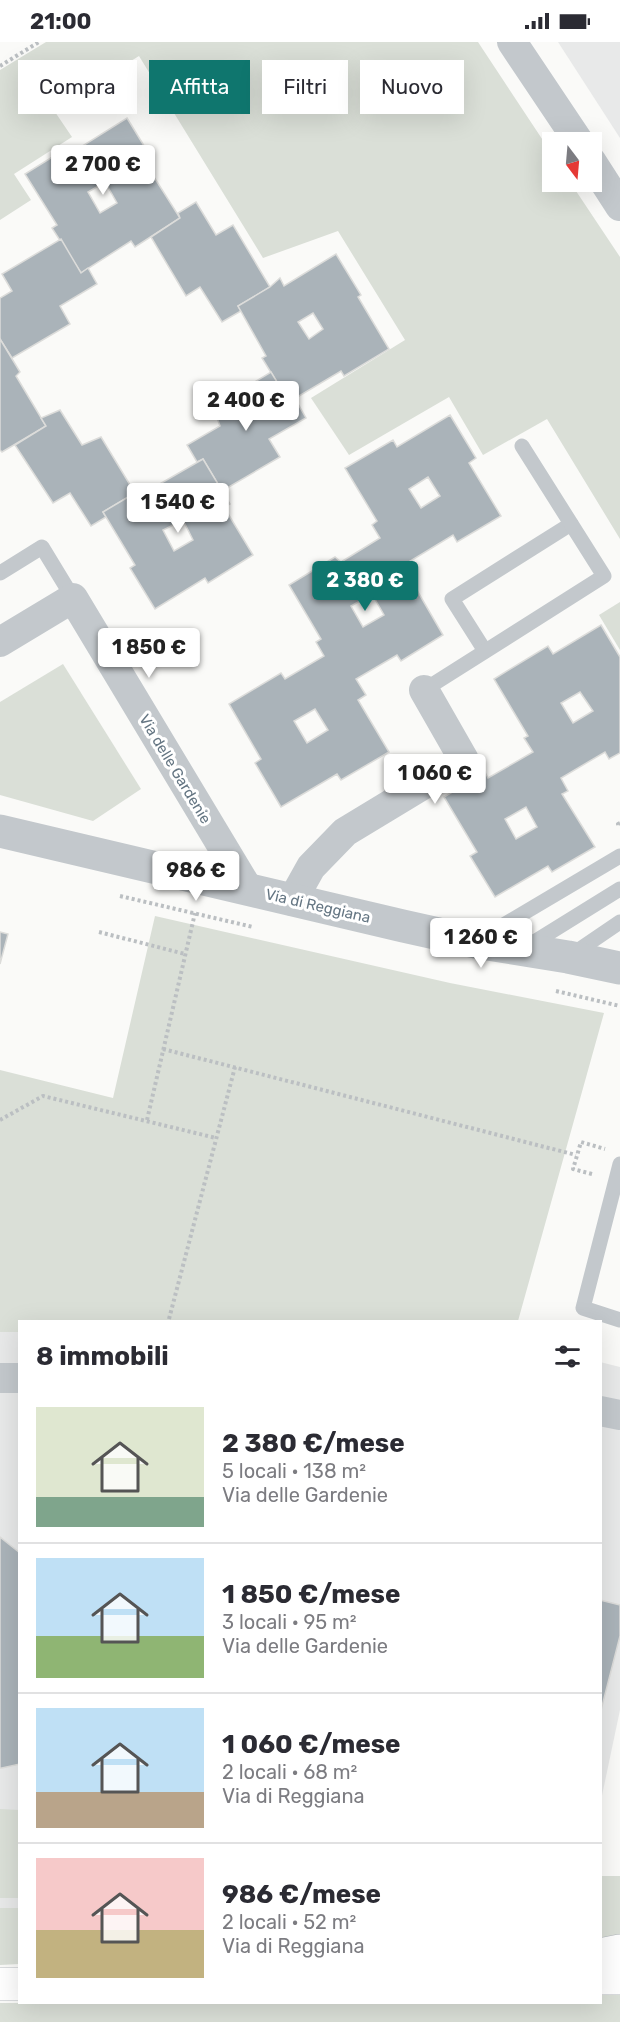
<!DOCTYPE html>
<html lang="it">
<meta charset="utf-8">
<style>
body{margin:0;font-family:Rubik,sans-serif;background:#f7f7f7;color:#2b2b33;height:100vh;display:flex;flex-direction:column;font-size:22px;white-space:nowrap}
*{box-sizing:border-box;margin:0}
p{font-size:20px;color:#7c7c81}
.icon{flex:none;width:33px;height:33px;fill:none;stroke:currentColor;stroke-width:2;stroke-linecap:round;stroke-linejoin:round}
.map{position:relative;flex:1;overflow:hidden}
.sheet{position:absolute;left:18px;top:1278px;width:584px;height:684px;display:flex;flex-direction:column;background:#fff;border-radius:0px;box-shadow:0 6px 24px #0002}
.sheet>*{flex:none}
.top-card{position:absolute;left:18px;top:18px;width:585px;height:54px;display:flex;gap:12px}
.needle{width:39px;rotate:164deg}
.buttons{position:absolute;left:542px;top:90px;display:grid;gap:12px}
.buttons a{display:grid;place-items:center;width:60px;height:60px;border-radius:0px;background:#fff;box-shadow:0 6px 24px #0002;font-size:30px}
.price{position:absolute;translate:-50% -51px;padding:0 14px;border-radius:6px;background:#fff;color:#222;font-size:20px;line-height:39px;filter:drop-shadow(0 2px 3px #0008)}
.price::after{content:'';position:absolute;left:50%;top:36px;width:18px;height:14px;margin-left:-9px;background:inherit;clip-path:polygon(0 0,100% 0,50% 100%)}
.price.selected{background:#0f766e;color:#fff}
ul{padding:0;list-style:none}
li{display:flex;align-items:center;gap:18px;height:150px;padding:0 18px}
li+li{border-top:2px solid #e1e1e2}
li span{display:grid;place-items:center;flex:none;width:168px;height:120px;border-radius:0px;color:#555}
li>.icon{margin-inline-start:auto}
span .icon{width:72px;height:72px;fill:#fffc;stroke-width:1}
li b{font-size:26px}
h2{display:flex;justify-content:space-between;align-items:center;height:72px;padding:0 18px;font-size:26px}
.tag{padding:0 21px;border-radius:0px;background:#fff;box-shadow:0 6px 24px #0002;font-size:21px;line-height:54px}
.tag.selected{background:#0f766e;color:#fff}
.status{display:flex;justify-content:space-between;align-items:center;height:42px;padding:0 30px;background:#fff;direction:ltr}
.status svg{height:16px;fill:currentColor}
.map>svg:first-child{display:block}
</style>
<div class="status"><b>21:00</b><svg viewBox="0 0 49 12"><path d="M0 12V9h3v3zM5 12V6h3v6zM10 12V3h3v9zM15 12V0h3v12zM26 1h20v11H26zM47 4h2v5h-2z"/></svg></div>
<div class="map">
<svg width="620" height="1980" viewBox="0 0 620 1980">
<rect width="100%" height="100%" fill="#fafaf8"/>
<g fill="#e8e9e9">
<polygon points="558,0 620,0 620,96"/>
<rect x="0" y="1290" width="20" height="576"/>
<polygon points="600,1320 620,1325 620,1668 600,1763"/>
</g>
<g fill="#dadfd7">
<polygon points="46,0 478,0 552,112 552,140 570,140 620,215 620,497 547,377 483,413 449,355 349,413 311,356 405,298 338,189 263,216 139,14 53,67 72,95 14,132 31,158 0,178 0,28"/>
<polygon points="620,560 620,608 599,573"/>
<polygon points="63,622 141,747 93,779 0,753 0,660"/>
<polygon points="155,874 450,941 604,971 518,1279 20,1280 19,1290 0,1290 0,1028 113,1056"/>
<polygon points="0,1767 19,1768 19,1856 0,1856"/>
<polygon points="600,1834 620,1834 620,1895 600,1897"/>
<polygon points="0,1866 19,1866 19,1922 0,1923"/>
<polygon points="600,1952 620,1952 620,1980 0,1980 0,1961 600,1960"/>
</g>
<g fill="#aab3b9" stroke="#dcdcda" stroke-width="1.5" fill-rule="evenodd">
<path d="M 127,76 L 154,120 L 147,124 L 180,176 L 135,205 L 131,199 L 81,231 L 52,186 L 57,183 L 25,132 L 70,104 L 73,110 ZM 105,140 L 117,161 L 100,171 L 88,150 Z"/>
<polygon points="196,160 216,193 233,183 270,245 238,264 241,269 222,280 200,245 186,254 151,195 180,176 178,171"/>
<polygon points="61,197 81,231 88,226 97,242 60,264 70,282 12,316 0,297 0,256 12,249 2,232"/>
<path d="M 336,212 L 361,253 L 358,255 L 389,307 L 344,334 L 341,329 L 289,360 L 262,316 L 266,314 L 238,264 L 270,245 L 280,236 L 284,244 ZM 313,271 L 323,287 L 309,297 L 298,280 Z"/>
<polygon points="0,297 20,330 16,334 46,384 2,410 0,408"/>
<polygon points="271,330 289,360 292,358 295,363 298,362 306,376 269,397 280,415 222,449 203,417 197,420 187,403 220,384 213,365"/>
<polygon points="60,368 82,403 101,395 135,451 103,470 106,475 91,484 70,451 53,461 15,403 46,384 41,376"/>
<path d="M 450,373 L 476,416 L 469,421 L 501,474 L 457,500 L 453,493 L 407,521 L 415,535 L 411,538 L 443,593 L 401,619 L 397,613 L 356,637 L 366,653 L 358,658 L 389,710 L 341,738 L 337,732 L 281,765 L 255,721 L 261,717 L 229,662 L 281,631 L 285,637 L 324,614 L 316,600 L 321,597 L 289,543 L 335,515 L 341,520 L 380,496 L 372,483 L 377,479 L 345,426 L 393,398 L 397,405 ZM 428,435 L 440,454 L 421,466 L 409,447 ZM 372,552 L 384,573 L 363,585 L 351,564 ZM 315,667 L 328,688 L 307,701 L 294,679 Z"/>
<path d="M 203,417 L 230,462 L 224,465 L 253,513 L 208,541 L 205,536 L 155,567 L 130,526 L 135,523 L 103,470 L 135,451 L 151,447 ZM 183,478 L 193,498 L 174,509 L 163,488 Z"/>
<path d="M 601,583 L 620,615 L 620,711 L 609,717 L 605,710 L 561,736 L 568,749 L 562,752 L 595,805 L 552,830 L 548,824 L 495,855 L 470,814 L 477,810 L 444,755 L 485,730 L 488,736 L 533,710 L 524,696 L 528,694 L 494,637 L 548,604 L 553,612 ZM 580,650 L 593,669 L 573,681 L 561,661 ZM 526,765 L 537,785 L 516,797 L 505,777 Z"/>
<polygon points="0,890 8,892 0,922"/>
<polygon points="0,1495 20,1511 20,1722 2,1726 0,1726"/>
<polygon points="600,1558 620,1563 620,1594 600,1672"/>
</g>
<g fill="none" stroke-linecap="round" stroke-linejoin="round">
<defs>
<g id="trunk">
<polyline points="600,1913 620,1909"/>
<polyline points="600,1936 620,1936"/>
<polyline points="0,1942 20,1942"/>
</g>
</defs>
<use href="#trunk" stroke="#b4b9bd" stroke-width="34"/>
<g stroke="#bbbfc2" stroke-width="4" stroke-dasharray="3 3" stroke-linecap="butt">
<polyline points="0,24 39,0"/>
<polyline points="620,781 618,782 620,785"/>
<polyline points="120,854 253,885"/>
<polyline points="99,890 185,912"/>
<polyline points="556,949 620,964"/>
<polyline points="163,1007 576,1113"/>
<polyline points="0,1078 43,1054 216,1096"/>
<polyline points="147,1078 195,871"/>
<polyline points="592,1132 573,1127 581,1100 605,1107"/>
<polyline points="169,1277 235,1025"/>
</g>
<g stroke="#c3c8cc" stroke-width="15">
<polyline points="0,531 42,505 73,556"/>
<polyline points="485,609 452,557 571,482"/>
<polyline points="424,648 604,534 522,404"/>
<polyline points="480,897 620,814"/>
<polyline points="528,904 620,847"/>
<polyline points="570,914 620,880"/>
<polyline points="620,1122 583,1266 620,1278"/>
</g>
<g stroke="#c3c8cc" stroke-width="30">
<polyline points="512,0 579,100"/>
<polyline points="591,119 620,164"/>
<polyline points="0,600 73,556 248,847"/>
<polyline points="292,859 311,825 345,790 464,718 424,648"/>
<polyline points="0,1336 20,1336"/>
<polyline points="600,1369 620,1373"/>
</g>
<polyline stroke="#c3c8cc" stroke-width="33" points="0,789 403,884 475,900 568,915 620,926"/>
<use href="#trunk" stroke="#fff" stroke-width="33"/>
</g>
<g text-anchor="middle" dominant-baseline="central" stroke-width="6" stroke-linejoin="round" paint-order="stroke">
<g font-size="15" fill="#657683" stroke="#fff">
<text transform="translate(175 727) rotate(59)">Via delle Gardenie</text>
<text transform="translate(318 864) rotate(13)">Via di Reggiana</text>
</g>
</g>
</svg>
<div class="buttons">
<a><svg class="needle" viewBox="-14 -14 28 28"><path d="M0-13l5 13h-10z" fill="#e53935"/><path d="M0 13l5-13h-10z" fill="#7c7c81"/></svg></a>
</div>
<b class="price" style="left:103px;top:154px">2 700 €</b>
<b class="price" style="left:246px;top:390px">2 400 €</b>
<b class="price" style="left:178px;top:492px">1 540 €</b>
<b class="price selected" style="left:365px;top:570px">2 380 €</b>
<b class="price" style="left:149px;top:637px">1 850 €</b>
<b class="price" style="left:435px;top:763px">1 060 €</b>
<b class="price" style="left:196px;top:860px">986 €</b>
<b class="price" style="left:481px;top:927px">1 260 €</b>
<div class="top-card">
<a class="tag">Compra</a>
<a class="tag selected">Affitta</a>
<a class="tag">Filtri</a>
<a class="tag">Nuovo</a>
</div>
<section class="sheet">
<h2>8 immobili<svg class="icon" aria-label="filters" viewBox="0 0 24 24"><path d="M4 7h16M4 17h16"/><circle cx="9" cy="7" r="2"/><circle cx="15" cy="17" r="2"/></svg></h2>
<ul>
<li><span style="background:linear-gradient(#dfe7d0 75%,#7fa58c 0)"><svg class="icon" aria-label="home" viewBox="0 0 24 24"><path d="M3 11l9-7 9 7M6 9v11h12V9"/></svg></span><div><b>2 380 €/mese</b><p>5 locali · 138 m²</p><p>Via delle Gardenie</p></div></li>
<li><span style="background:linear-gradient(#bfe0f5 65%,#8fb573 0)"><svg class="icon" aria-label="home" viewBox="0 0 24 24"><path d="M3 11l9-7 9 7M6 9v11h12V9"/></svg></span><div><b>1 850 €/mese</b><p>3 locali · 95 m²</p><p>Via delle Gardenie</p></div></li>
<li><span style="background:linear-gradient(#bfe0f5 70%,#b9a48a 0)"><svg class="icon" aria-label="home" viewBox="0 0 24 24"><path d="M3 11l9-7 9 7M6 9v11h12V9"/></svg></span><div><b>1 060 €/mese</b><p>2 locali · 68 m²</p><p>Via di Reggiana</p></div></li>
<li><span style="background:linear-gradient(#f6c9c9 60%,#c2b280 0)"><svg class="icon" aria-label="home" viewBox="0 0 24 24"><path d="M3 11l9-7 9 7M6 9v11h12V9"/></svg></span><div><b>986 €/mese</b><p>2 locali · 52 m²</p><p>Via di Reggiana</p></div></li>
</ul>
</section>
</div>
